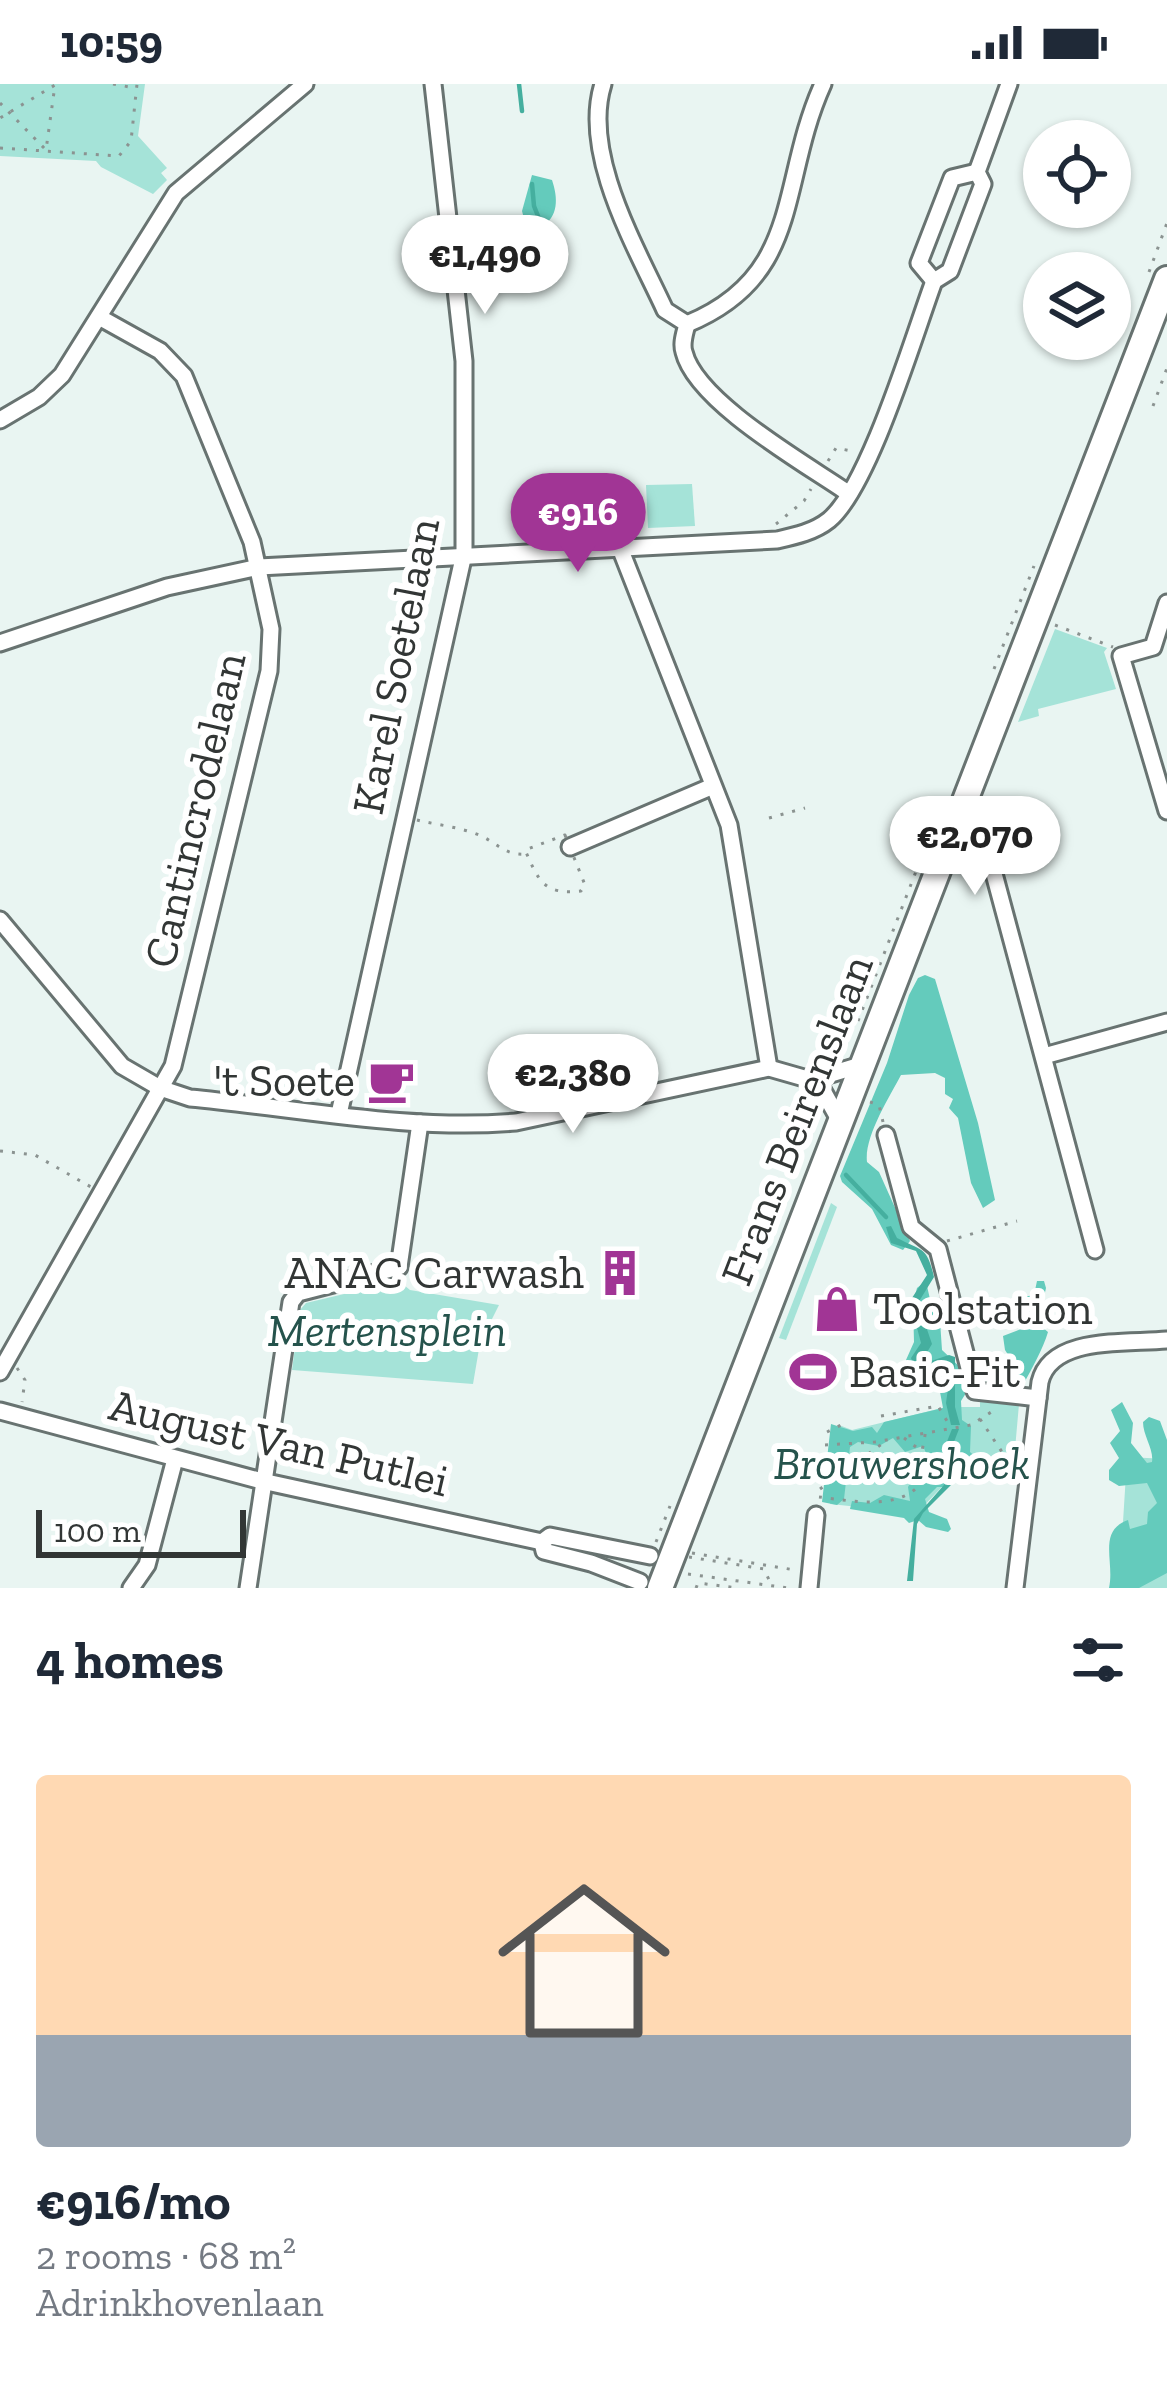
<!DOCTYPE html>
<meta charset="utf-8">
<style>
body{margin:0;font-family:"Zilla Slab",serif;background:#f2f2f3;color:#1f2937;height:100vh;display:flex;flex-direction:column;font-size:45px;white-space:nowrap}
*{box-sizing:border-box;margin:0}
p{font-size:39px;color:#747a83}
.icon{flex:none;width:66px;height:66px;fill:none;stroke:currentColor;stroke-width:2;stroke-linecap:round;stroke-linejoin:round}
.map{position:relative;height:1504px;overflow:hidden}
.sheet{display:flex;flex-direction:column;background:#fff;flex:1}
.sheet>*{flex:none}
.fabs{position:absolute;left:1023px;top:36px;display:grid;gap:24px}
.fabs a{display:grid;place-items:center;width:108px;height:108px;border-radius:50%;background:#fff;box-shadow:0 3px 9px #0004;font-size:60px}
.scale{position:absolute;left:36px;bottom:30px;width:210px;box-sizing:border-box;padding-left:12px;border:6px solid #323635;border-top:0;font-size:33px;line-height:42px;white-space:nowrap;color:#323635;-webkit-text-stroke:9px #fff;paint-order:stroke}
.price{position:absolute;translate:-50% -102px;padding:0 27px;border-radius:42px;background:#fff;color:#222;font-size:39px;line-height:78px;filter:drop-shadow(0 3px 6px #0008)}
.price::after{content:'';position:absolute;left:50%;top:72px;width:36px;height:27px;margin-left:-18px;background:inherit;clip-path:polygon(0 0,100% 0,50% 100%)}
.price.on{background:#a13595;color:#fff}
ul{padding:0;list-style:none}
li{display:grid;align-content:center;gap:24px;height:636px;padding:0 36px}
li span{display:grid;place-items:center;height:372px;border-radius:12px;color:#555}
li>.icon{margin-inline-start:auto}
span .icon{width:216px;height:216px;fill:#fffc;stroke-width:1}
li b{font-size:51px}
h2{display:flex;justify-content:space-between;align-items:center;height:144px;padding:0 36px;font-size:51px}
.status{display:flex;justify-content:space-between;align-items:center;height:84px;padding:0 60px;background:#fff;direction:ltr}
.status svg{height:33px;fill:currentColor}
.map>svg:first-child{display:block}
</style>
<div class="status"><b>10:59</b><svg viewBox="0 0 49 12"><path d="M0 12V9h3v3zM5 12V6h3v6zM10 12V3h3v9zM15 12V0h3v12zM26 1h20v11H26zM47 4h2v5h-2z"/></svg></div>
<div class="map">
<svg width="1167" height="1504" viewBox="0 0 1167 1504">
<rect width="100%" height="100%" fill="#e9f5f2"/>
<g fill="#a5e3d8">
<polygon points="0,0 145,0 138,52 167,84 161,89 167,96 153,110 101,83 96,77 0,72"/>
<polygon points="692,400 695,442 648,444 646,401"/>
<polygon points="1055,545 1107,564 1104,568 1116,605 1038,625 1039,632 1018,638"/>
<polygon points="831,1119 837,1123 786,1256 779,1254"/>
<polygon points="399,1197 410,1206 499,1221 480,1259 473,1300 292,1286 300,1226 306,1219"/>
<polygon points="980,1316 1019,1320 1013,1388 959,1385 917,1429 830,1420 839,1341 852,1346 946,1323 980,1323"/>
<polygon points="1127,1373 1167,1375 1167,1504 1119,1504"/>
</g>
<g fill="#64cbbc">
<path d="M 532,91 L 552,96 C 558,114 559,133 541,143 L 540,155 L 529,154 L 522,127 Z"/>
<path d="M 925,891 L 935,895 L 978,1039 L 995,1116 L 983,1124 L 971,1099 L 958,1034 L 949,1024 L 953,1015 L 945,1010 L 945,994 L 935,989 L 901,991 C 889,1014 864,1053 867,1078 L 879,1088 L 910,1157 L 903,1166 L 891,1161 L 872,1125 L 842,1098 L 840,1092 L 887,979 L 909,911 L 918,894 Z"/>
<path d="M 1037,1197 L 1044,1197 L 1046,1204 L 1044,1213 L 1035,1222 L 1036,1238 L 1048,1248 C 1043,1265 1032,1284 1023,1301 L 995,1302 L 987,1297 L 986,1290 L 995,1288 L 1010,1295 L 1018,1286 L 1005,1266 L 1003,1252 L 1026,1243 L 1027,1230 L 1023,1227 L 1023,1213 L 1034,1211 Z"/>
<polygon points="922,1200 927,1202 932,1224 940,1237 942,1266 962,1285 966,1309 961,1317 962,1336 971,1342 970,1368 978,1375 1000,1372 1013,1382 1011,1394 959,1387 948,1403 937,1403 925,1415 929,1428 947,1435 951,1445 948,1448 926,1443 918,1436 909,1439 904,1434 850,1425 852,1417 870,1419 884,1411 910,1417 908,1403 926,1369 923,1362 905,1368 893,1354 879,1362 858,1358 850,1363 844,1415 837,1421 822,1418 831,1340 853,1347 872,1343 877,1349 884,1338 943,1324 937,1292 912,1287 906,1276 914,1258 913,1219 917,1204"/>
<path d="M 1122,1318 L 1133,1339 L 1131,1359 L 1147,1379 L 1152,1378 C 1154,1365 1143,1352 1143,1338 L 1149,1333 L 1160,1337 L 1167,1356 L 1167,1489 L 1139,1504 L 1109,1504 C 1115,1478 1097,1447 1128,1436 L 1130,1445 L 1147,1440 L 1148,1428 L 1157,1419 L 1147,1399 L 1119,1402 L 1109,1396 L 1109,1386 L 1119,1374 L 1110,1359 L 1120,1347 L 1111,1326 Z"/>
</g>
<g fill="#45af9f">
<path d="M 891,1142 L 897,1154 C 922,1167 927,1162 934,1193 L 918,1219 L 932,1260 L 923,1275 L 931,1277 L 949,1271 L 955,1273 L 955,1323 L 960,1341 L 951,1341 L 946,1319 L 951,1283 L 947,1278 L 931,1285 L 914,1282 L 911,1274 L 921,1259 L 910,1217 L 927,1191 L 916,1167 L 891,1159 L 886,1143 Z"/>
<polygon points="952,1345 959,1345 950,1368 959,1393 923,1429 917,1440 913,1497 907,1497 914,1435 951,1393 944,1365"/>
</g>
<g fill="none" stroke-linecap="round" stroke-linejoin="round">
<g stroke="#45af9f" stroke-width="4.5">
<polyline points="519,0 522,27"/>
<polyline points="532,100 534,122 546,152"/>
<polyline points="846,1091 886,1133"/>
</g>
<defs>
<g id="minor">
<path d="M 603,0 C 581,70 636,163 665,226 L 687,240 C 685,249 681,259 684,268 C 696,318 806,380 848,409"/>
<polyline points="934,197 919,179 952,94 977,88"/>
<path d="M 687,240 C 804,192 778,99 823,0"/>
<polyline points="0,336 39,313 62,291 176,109 305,0"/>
<polyline points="620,464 729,741 769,984"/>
<polyline points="1167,519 1153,563 1121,572 1167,727"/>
<path d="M 0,559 L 167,503 L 259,483 L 777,456 C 795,452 814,448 829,436 C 869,403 914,251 934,197 L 950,187 L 983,100 L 977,88 L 1009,0"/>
<polyline points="570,763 713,702"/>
<polyline points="989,771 1095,1166"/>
<path d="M 0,836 L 122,982 L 160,1004 L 190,1014 C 297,1024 408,1047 516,1038 L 769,984 L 811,996 L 864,980"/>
<polyline points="1044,972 1167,938"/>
<polyline points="811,996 822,1005 841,1039"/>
<polyline points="339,1030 464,470 464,277 433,0"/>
<polyline points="886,1051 911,1143 938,1165 975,1307 1038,1314"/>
<polyline points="0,1288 173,982 269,587 271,545 252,458 184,292 160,267 99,233"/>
<polyline points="0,1327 262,1397 542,1458 550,1452 650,1472"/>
<polyline points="542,1458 544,1467 591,1479 640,1498"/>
<polyline points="131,1504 147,1481 175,1375"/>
<polyline points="248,1504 291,1218 298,1209 399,1183 420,1039"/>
<polyline points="809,1504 816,1431"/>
<path d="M 1015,1504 L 1040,1298 C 1051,1251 1128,1260 1167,1256"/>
</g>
<polyline id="primary" points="660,1504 1167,195"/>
</defs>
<use href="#minor" stroke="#687371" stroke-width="21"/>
<use href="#primary" stroke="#687371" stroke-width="30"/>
<g stroke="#8b9391" stroke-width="3" stroke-dasharray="3 9" stroke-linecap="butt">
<polyline points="113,0 135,4"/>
<polyline points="0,19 46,66 55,1 0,34"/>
<polyline points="0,64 119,72 131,57 137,0"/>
<polyline points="1149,188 1167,139"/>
<polyline points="1153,322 1167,284"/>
<polyline points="828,377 836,364 852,367"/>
<polyline points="776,440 804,417 811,405"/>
<polyline points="1055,541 1113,563"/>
<polyline points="994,585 1034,482"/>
<polyline points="769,734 805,724"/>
<path d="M 417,736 C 437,741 460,743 479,751 C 496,758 505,772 526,770"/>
<path d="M 565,751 L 585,801 L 581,807 C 543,811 539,797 525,766 Z"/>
<polyline points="858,937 941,723"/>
<polyline points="870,1018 879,1021 883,1038"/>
<polyline points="0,1067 35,1071 91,1103"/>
<polyline points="947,1157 1017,1137"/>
<polyline points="17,1284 25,1296 22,1318"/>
<polyline points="881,1332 938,1322 950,1342"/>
<polyline points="980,1335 1004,1371 1016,1374"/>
<polyline points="827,1348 843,1340"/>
<polyline points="904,1354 920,1366"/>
<polyline points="825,1361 875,1358 971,1341 996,1325"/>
<polyline points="820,1405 886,1357"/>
<path d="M 819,1413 C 854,1417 912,1430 927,1387 L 922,1367 L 926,1346"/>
<polyline points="656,1458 670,1422"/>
<polyline points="692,1469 795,1486"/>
<polyline points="689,1473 764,1485 771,1500"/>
<polyline points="688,1490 788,1504"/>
<polyline points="696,1504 698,1499 738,1504"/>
</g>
<use href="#minor" stroke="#fff" stroke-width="15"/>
<use href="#primary" stroke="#fff" stroke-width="24"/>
</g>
<defs>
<symbol id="cafe-bare" viewBox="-9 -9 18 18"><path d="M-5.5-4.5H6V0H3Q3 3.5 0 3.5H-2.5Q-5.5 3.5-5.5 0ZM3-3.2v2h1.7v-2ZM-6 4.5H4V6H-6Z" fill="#a13595" stroke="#fff" stroke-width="2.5" paint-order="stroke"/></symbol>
<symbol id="building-bare" viewBox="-9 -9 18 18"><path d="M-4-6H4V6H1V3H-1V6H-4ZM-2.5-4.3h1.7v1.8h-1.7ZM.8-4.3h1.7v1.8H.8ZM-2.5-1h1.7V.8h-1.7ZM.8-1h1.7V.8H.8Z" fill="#a13595" stroke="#fff" stroke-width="2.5" paint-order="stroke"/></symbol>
<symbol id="shop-bare" viewBox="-9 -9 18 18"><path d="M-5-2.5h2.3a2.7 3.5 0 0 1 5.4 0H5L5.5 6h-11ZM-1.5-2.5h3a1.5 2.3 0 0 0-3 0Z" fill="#a13595" stroke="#fff" stroke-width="2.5" paint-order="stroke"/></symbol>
<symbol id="stadium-bare" viewBox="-9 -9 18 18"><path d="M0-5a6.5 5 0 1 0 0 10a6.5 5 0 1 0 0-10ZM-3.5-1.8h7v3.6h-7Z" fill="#a13595" stroke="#fff" stroke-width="2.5" paint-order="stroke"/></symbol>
</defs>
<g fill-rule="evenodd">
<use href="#cafe-bare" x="358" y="964" width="66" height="66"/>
<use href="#building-bare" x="587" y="1156" width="66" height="66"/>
<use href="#shop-bare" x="804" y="1192" width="66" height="66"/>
<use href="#stadium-bare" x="780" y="1255" width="66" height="66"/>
</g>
<g text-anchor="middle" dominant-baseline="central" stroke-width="12" stroke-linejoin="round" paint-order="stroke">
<g font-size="45" fill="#323635" stroke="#fff">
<text transform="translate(396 582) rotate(-79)">Karel Soetelaan</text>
<text transform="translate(195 726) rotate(-77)">Cantincrodelaan</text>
<text transform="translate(797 1036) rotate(-69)">Frans Beirenslaan</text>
<text transform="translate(279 1359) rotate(13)">August Van Putlei</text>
</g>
<g font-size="45" fill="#323635" stroke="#fff" text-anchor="end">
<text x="355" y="997">'t Soete</text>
<text x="584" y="1189">ANAC Carwash</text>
<text x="873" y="1225" text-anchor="start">Toolstation</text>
<text x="849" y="1288" text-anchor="start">Basic-Fit</text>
</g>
<g font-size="45" font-style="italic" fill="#25534c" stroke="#fff">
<text x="387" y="1247">Mertensplein</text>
<text x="902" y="1380">Brouwershoek</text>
</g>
</g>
</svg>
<div class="fabs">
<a><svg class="icon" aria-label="locate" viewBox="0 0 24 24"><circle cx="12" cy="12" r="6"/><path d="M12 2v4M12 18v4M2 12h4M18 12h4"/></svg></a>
<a><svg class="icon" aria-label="layers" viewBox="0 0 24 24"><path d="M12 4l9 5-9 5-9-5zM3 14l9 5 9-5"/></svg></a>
</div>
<div class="scale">100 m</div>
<b class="price" style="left:485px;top:233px">€1,490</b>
<b class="price on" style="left:578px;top:491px">€916</b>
<b class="price" style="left:975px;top:814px">€2,070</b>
<b class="price" style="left:573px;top:1052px">€2,380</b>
</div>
<section class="sheet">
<h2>4 homes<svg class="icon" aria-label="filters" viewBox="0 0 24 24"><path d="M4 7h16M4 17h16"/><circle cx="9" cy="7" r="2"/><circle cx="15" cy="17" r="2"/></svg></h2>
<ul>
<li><span style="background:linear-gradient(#ffd9b3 70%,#9aa5b1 0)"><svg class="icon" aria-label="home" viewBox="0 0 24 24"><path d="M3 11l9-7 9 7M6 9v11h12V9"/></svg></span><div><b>€916/mo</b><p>2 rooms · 68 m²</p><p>Adrinkhovenlaan</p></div></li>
</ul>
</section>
